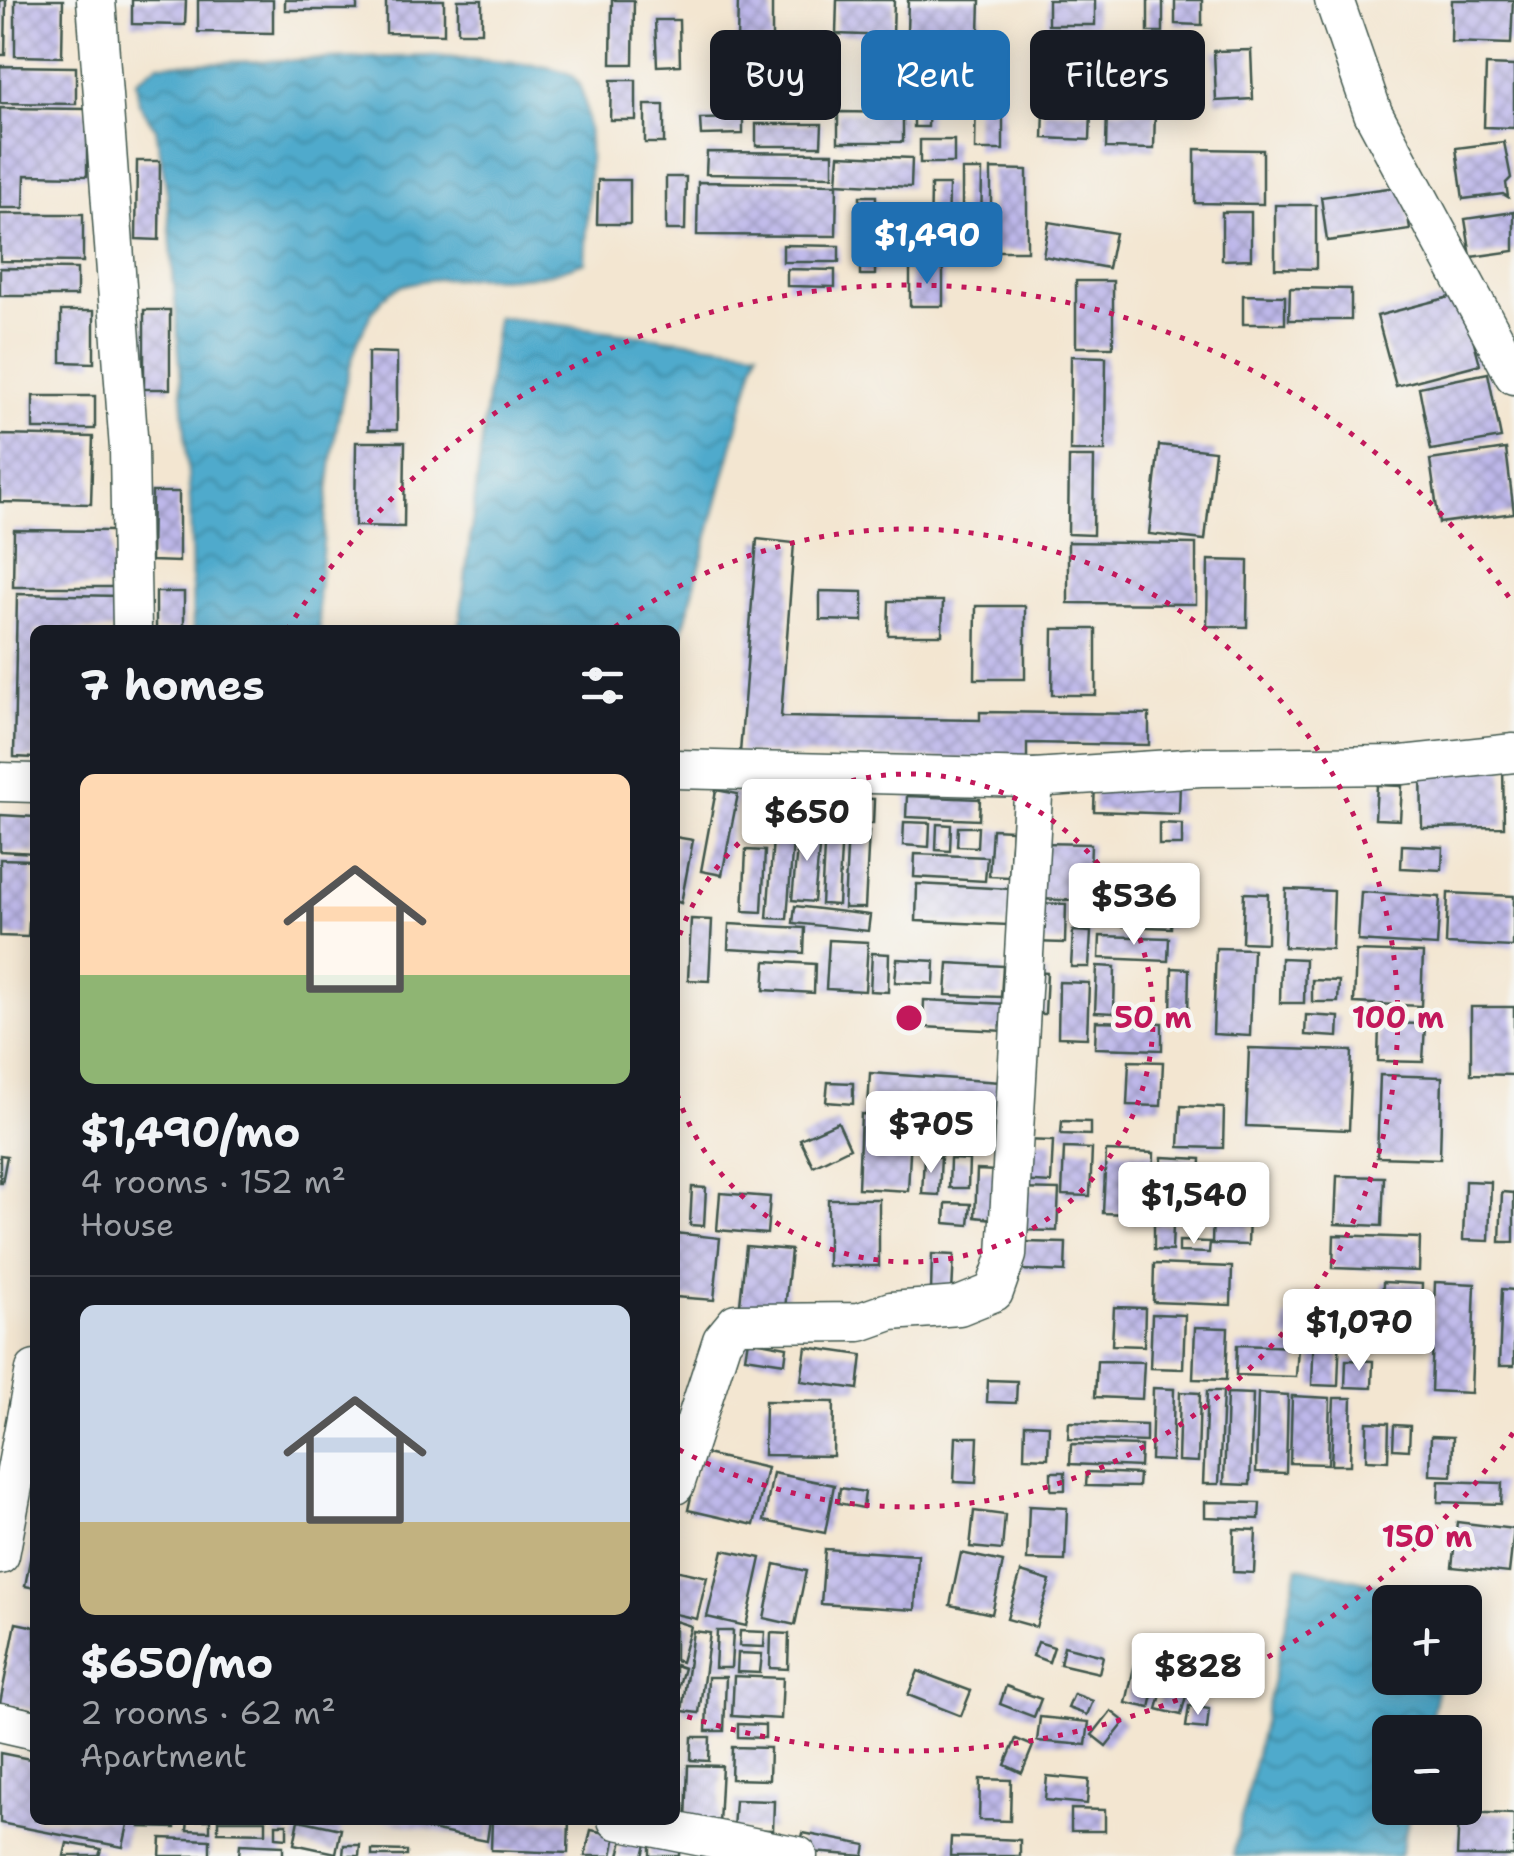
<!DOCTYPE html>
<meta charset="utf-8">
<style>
body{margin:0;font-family:"Shantell Sans",sans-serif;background:#242831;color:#f1f3f6;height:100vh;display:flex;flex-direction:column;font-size:38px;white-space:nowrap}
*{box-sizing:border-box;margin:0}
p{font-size:32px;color:#9ea1a6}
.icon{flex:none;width:55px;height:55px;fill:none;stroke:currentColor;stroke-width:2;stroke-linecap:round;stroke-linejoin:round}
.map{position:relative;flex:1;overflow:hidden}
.details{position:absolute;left:30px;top:625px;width:650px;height:1200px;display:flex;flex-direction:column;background:#171b24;border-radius:15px;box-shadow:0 5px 25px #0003}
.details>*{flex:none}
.top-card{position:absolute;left:710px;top:30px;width:652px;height:90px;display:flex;gap:20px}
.fabs{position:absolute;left:1372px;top:1585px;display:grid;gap:20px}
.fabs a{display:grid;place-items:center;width:110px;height:110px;border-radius:15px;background:#171b24;box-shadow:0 5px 25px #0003;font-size:50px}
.price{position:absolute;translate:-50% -85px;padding:0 22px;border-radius:10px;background:#fff;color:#222;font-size:32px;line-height:65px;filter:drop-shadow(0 2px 5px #0008)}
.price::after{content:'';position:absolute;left:50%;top:60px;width:30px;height:22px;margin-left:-15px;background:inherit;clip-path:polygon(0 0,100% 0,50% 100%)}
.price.on{background:#1f6fb2;color:#fff}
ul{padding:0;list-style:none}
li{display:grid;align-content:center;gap:20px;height:530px;padding:0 50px}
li+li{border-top:2px solid #363941}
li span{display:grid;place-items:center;height:310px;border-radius:15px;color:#555}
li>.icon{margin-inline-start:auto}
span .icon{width:180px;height:180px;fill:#fffc;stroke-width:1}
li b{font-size:42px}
h2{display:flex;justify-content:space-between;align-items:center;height:120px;padding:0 50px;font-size:42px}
.pill{padding:0 35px;border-radius:15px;background:#171b24;box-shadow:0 5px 25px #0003;font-size:35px;line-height:90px}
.pill.on{background:#1f6fb2;color:#fff}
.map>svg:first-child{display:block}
</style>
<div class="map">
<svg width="1514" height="1856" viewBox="0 0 1514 1856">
<defs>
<pattern id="water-waves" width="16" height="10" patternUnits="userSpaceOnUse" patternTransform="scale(2.5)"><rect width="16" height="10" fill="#4faacc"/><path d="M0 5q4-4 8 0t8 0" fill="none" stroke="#418ca6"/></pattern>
<pattern id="building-cross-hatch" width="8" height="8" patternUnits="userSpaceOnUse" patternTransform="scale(2.5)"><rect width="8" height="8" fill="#beb8ea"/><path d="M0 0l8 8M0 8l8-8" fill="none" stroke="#9a97be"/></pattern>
</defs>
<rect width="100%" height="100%" fill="#f6f6f2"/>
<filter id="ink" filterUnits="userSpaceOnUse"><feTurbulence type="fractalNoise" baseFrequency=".01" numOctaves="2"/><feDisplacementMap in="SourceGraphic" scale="20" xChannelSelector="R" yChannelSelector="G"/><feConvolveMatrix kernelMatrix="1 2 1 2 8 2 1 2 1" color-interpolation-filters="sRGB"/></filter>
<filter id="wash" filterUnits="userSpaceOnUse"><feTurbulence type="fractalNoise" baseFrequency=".0048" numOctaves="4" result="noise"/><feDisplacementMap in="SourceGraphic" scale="40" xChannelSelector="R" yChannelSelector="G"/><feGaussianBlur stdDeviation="2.25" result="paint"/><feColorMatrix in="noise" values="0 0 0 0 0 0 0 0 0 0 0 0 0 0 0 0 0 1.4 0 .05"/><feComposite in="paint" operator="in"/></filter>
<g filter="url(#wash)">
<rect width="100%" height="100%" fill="#f3e6d1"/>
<g fill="url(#water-waves)" stroke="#377480" stroke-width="2.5">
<path d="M 435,56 C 466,61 548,61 571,75 C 600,93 586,226 585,262 C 571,266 555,273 541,275 C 495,282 450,272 404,285 C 333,305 326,531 318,597 L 320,630 L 193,630 L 190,501 L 167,192 L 156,129 L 139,103 L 136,81 L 158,64 Z"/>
<polygon points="497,317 758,350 675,659 675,630 459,630"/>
<polygon points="1298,1567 1457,1602 1390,1602 1390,1678 1440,1678 1428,1732 1390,1732 1390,1808 1411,1808 1400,1856 1233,1856"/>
</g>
<g id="blocks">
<g fill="url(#building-cross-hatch)">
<polygon points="0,0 6,0 5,55 0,55"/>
<polygon points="15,0 63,0 62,57 15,56"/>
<polygon points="132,0 186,0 185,25 132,24"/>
<polygon points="198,0 273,0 273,33 198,32"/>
<rect x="285" y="0" width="72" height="10"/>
<polygon points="386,0 444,0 444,34 386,33"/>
<rect x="458" y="0" width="24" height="32"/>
<polygon points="612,0 634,0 633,64 611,64"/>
<polygon points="738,0 772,0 772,42 737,42"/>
<polygon points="837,0 894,0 893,36 836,34"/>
<polygon points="908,0 980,0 979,34 907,32"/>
<rect x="1048" y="0" width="47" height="25"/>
<rect x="1148" y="0" width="15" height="32"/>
<polygon points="1175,0 1202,0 1202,25 1175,24"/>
<polygon points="1452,0 1513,0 1511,44 1451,42"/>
<polygon points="655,20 679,20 680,65 657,66"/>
<polygon points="1251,50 1253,99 1216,101 1214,51"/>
<polygon points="878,51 893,51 892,77 878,77"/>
<rect x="909" y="52" width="40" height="31"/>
<polygon points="1486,65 1514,66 1514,128 1484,127"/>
<polygon points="0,66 76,67 76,104 0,103"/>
<polygon points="611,80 636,80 636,120 610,120"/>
<polygon points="780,84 781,110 734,111 733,85"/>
<polygon points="976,88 1003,88 1003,150 975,150"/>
<polygon points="914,99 929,99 928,127 914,127"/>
<rect x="645" y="105" width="19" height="38"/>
<polygon points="0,108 87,109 87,176 25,175 24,208 0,208"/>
<polygon points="1044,110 1091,112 1090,140 1043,138"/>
<polygon points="1107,110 1155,111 1154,149 1106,148"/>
<polygon points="838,112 903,113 903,142 838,142"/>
<polygon points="743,118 743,134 701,135 700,119"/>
<polygon points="756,124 822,124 821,146 756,146"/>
<rect x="920" y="140" width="34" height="23"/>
<polygon points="1504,142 1511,178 1506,183 1508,197 1503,194 1463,199 1456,148"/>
<polygon points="1195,149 1263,150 1263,204 1195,203"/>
<polygon points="707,152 833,153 833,176 706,174"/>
<polygon points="839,155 912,158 911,187 837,183"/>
<polygon points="137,161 160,161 159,240 136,239"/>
<polygon points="991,169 1027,170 1027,251 991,251"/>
<polygon points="962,170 982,170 981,235 962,235"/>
<polygon points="666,177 686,177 685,230 666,230"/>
<polygon points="598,180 630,180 630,224 597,224"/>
<polygon points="698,182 837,184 836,236 697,235"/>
<polygon points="931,185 949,185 948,243 930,243"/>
<polygon points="1404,186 1410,230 1327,241 1321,197"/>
<polygon points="860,196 876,196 875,275 860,275"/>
<polygon points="1275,205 1316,205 1316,269 1275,268"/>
<polygon points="1222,212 1251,212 1251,259 1222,260"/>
<polygon points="1514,212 1514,251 1471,257 1465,219"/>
<polygon points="0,214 83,214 83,262 0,261"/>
<polygon points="887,218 918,219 918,234 886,234"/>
<polygon points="1049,222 1115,233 1108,268 1043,256"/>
<polygon points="783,245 839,246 839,262 783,262"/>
<polygon points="0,268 77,269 77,296 0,296"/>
<polygon points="787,269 835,270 835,287 787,286"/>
<rect x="910" y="269" width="33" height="37"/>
<rect x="1076" y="281" width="37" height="66"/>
<polygon points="1290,288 1351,289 1351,320 1289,320"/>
<polygon points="1461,294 1480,364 1396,386 1377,316"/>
<polygon points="1243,295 1285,296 1285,324 1243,324"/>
<rect x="144" y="310" width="26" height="79"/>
<polygon points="61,311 94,311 94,363 61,362"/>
<polygon points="368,352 397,353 397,430 368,430"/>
<polygon points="1071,356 1106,357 1105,451 1070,451"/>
<polygon points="1488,373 1501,438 1431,450 1419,387"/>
<rect x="33" y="396" width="62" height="33"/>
<polygon points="0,435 93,437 91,504 0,502"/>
<polygon points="356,442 405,442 404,527 355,526"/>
<polygon points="1159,445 1215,451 1205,540 1149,534"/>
<polygon points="1506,449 1514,513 1439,523 1430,460"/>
<polygon points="1069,457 1094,457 1093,535 1068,534"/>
<polygon points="152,492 179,492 179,562 151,561"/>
<polygon points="14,530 112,531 112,587 13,587"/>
<polygon points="757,539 794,543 781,717 980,720 980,712 1149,714 1149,745 1027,743 1027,761 740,753"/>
<polygon points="1068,542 1196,544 1196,604 1068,603"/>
<polygon points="1208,560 1248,561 1247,627 1207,626"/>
<polygon points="820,591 863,592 863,621 820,620"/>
<rect x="156" y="592" width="28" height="38"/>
<polygon points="17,594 119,596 119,630 35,630 35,758 14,757"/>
<polygon points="889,601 943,601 942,635 888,635"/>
<polygon points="976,606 1025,606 1025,679 975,679"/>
<polygon points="1053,629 1096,629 1096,695 1052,695"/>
<polygon points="1503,764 1504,827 1422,828 1421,765"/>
<polygon points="1095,780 1180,783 1179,814 1094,811"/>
<polygon points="1377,785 1402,786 1400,820 1375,819"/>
<polygon points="716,790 738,794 722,875 701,871"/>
<polygon points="765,791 788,793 786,829 763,827"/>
<polygon points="801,796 874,799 873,824 799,820"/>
<polygon points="907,796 980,799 979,820 906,817"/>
<polygon points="0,815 35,817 35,853 0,851"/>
<polygon points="904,822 930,823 929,847 903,845"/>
<polygon points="1159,823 1182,824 1182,845 1159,845"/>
<polygon points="937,824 951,825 950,851 936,850"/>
<polygon points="799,827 821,828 814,902 792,900"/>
<polygon points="958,827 978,827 977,847 957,846"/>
<polygon points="825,829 842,830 838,905 821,904"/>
<polygon points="992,829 1012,830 1009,877 989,876"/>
<polygon points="848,830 869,831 865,908 844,908"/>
<polygon points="675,837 693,840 681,903 675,901"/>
<polygon points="773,839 793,841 787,919 767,918"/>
<polygon points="1039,843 1091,844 1089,901 1037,899"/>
<polygon points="1402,845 1443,847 1442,870 1401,868"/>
<polygon points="746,850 765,851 762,912 743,911"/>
<polygon points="915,854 987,857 985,881 914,877"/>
<polygon points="0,859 33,860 28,937 0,936"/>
<polygon points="1103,873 1173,875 1171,928 1101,925"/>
<polygon points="917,884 1011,889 1008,925 916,921"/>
<polygon points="1286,889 1334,891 1332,949 1284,947"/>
<polygon points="1361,892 1440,897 1437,946 1358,941"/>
<polygon points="1244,893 1268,894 1267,943 1242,942"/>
<polygon points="1448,893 1514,896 1513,947 1446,944"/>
<polygon points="1033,903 1066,904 1065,943 1031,942"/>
<polygon points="795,906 870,915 868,931 793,923"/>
<polygon points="691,919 712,920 709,981 688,980"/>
<polygon points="729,924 805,928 804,953 728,949"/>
<polygon points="1073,931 1091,932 1089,967 1071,967"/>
<polygon points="1100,936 1169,938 1168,961 1099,958"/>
<polygon points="829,940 868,942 865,991 826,989"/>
<polygon points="1216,948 1253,949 1250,1036 1213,1034"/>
<polygon points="1356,951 1423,953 1421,1006 1354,1003"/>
<polygon points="872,953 889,954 888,992 870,991"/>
<polygon points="1281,958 1305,959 1304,1003 1280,1003"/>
<polygon points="897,959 935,961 934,984 895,982"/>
<polygon points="766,961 815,964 814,993 764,990"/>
<polygon points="948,963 1003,966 1001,997 946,995"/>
<polygon points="1097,966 1115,967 1114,1013 1095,1012"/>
<polygon points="1172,968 1189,969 1188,1018 1171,1018"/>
<polygon points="1033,972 1047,973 1045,1014 1032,1014"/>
<polygon points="1312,980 1339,981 1338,1002 1312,1002"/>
<polygon points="1059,982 1089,983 1087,1038 1058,1037"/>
<polygon points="924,1000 1007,1004 1005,1031 923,1027"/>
<polygon points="1471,1007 1514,1007 1514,1075 1471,1074"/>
<polygon points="1306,1015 1339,1017 1338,1037 1305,1035"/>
<polygon points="1096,1021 1162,1023 1162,1050 1095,1048"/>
<polygon points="1379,1023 1425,1024 1423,1062 1378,1061"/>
<polygon points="1249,1048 1352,1051 1349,1130 1246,1126"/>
<polygon points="1129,1061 1163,1062 1161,1106 1127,1105"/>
<polygon points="870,1073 1000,1082 998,1117 868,1108"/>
<polygon points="1380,1075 1442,1077 1440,1159 1377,1157"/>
<polygon points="828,1082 853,1083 853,1104 826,1102"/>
<polygon points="1181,1106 1224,1108 1223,1148 1179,1147"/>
<polygon points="861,1114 912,1116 908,1191 858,1188"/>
<polygon points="919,1114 927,1114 926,1145 918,1145"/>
<polygon points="1062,1121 1090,1122 1090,1135 1061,1134"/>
<polygon points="838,1122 850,1148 813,1166 800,1139"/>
<polygon points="1020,1140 1053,1141 1051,1183 1018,1181"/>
<polygon points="1064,1148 1092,1149 1090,1196 1062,1195"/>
<polygon points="1106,1151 1154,1153 1152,1215 1103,1213"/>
<polygon points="0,1155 7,1156 2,1183 0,1183"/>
<polygon points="924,1156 941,1157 939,1195 922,1194"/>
<polygon points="1162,1157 1201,1159 1199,1211 1160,1210"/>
<polygon points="950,1159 969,1160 968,1188 949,1188"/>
<polygon points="977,1170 997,1171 995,1219 975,1217"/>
<polygon points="1210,1172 1257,1174 1256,1205 1209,1204"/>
<polygon points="1337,1176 1384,1177 1382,1226 1335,1224"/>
<polygon points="1465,1181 1491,1182 1489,1241 1463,1240"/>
<polygon points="692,1187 706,1188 704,1226 690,1225"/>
<polygon points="1017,1189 1059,1190 1057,1231 1016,1230"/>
<polygon points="1502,1192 1514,1193 1514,1242 1500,1242"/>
<polygon points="720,1193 770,1197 767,1234 717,1230"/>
<rect x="828" y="1199" width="51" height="67"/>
<polygon points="946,1203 971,1204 969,1225 945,1223"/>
<polygon points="1213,1211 1249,1212 1248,1245 1212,1244"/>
<polygon points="1154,1224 1173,1224 1172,1251 1154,1250"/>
<polygon points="675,1233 720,1238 714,1300 675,1297"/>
<polygon points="1334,1235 1420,1238 1419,1271 1333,1268"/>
<polygon points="1179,1241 1210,1242 1209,1253 1179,1252"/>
<polygon points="1023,1242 1066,1243 1065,1272 1022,1270"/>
<polygon points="746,1246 791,1250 785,1309 740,1304"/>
<polygon points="932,1254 954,1255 952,1293 931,1292"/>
<polygon points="1154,1264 1232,1267 1231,1305 1153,1302"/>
<polygon points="1383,1282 1422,1284 1420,1343 1381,1342"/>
<polygon points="1435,1282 1475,1284 1471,1393 1431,1391"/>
<polygon points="1502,1289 1514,1290 1514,1366 1499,1366"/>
<polygon points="1114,1307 1145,1308 1144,1346 1112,1345"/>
<polygon points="1152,1314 1185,1315 1183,1369 1150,1368"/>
<polygon points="1285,1317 1303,1318 1302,1340 1284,1339"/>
<polygon points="1195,1327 1228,1328 1226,1380 1193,1379"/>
<polygon points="1314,1330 1340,1331 1338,1386 1312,1385"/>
<polygon points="748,1340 787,1347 785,1363 745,1357"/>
<polygon points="1237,1345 1298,1347 1296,1377 1236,1375"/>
<polygon points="806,1347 862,1355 858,1389 801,1381"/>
<polygon points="1346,1360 1373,1361 1372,1388 1345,1387"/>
<polygon points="1097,1361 1144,1362 1142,1399 1095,1397"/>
<polygon points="988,1380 1017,1381 1016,1403 987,1402"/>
<polygon points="1153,1388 1174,1389 1172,1461 1151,1460"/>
<polygon points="1207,1391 1223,1391 1219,1484 1203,1484"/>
<polygon points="1180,1392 1200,1393 1198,1462 1178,1461"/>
<polygon points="1227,1393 1253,1394 1250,1485 1224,1484"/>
<polygon points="1258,1393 1288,1395 1286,1473 1256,1472"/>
<polygon points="1292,1396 1330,1398 1328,1464 1290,1463"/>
<polygon points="1334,1398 1352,1398 1350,1465 1331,1465"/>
<polygon points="765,1401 834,1402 833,1456 764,1455"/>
<polygon points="1069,1422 1146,1425 1146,1442 1068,1439"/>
<polygon points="1367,1422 1389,1423 1388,1461 1366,1460"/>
<polygon points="1025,1424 1049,1425 1048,1458 1024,1457"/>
<polygon points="1394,1425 1410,1426 1409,1450 1393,1449"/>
<polygon points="1431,1436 1453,1437 1452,1476 1430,1475"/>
<polygon points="956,1437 978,1437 976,1483 954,1482"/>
<polygon points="1071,1444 1141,1446 1140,1467 1070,1464"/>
<polygon points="701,1453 767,1468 754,1525 688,1510"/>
<rect x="1051" y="1472" width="14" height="18"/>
<polygon points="1087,1472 1139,1474 1138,1487 1086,1486"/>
<polygon points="773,1473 834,1485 825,1533 764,1521"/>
<polygon points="1439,1481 1502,1483 1501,1504 1438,1502"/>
<polygon points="840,1488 865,1492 863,1508 838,1503"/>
<polygon points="1205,1502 1260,1503 1259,1519 1205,1517"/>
<polygon points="1029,1506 1067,1508 1065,1561 1027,1560"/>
<polygon points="974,1511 1005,1515 1002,1550 970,1547"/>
<polygon points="1457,1522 1514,1529 1509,1573 1452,1567"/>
<polygon points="1234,1529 1256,1530 1254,1573 1233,1572"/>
<polygon points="33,1544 35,1545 35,1588 25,1586"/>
<polygon points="825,1549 918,1555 915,1610 821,1604"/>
<polygon points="723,1550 761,1558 746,1626 707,1617"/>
<polygon points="961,1553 1003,1562 992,1614 950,1605"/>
<polygon points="775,1564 806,1571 795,1625 764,1618"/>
<polygon points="675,1570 707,1577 697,1619 675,1614"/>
<polygon points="1021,1572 1050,1581 1036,1627 1007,1619"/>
<polygon points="675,1621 691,1626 681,1662 675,1660"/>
<polygon points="16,1623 35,1627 35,1710 0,1703"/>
<polygon points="693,1631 710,1633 699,1713 682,1711"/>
<polygon points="717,1631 733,1631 731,1668 715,1668"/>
<polygon points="740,1631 765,1632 764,1647 739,1646"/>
<polygon points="771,1633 789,1634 788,1669 770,1668"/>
<polygon points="1038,1642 1054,1647 1049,1662 1033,1656"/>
<polygon points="1064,1646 1103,1656 1099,1673 1060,1664"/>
<polygon points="738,1653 762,1654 760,1673 737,1672"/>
<polygon points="1137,1654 1161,1659 1150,1708 1126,1703"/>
<polygon points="1170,1662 1193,1669 1181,1715 1157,1709"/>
<polygon points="675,1665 684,1668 676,1695 675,1695"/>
<polygon points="1199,1670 1217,1672 1215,1694 1198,1693"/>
<polygon points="918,1671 971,1691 961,1716 908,1695"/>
<polygon points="734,1676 783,1678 781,1719 732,1716"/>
<polygon points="708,1677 726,1677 724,1731 706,1731"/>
<polygon points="1006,1686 1041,1699 1034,1717 1000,1704"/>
<polygon points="1074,1694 1093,1701 1087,1715 1068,1708"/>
<polygon points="1189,1706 1209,1709 1207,1729 1186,1727"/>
<polygon points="1111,1711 1125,1722 1106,1746 1092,1735"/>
<polygon points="675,1715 682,1716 677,1742 675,1742"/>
<polygon points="1040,1717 1089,1722 1086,1745 1037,1741"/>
<polygon points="738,1724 765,1725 765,1738 738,1737"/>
<polygon points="692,1737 710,1737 709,1761 691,1760"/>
<polygon points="1016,1739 1033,1746 1022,1773 1005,1765"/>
<polygon points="732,1747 770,1748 769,1780 731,1779"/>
<polygon points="675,1750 680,1750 678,1801 675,1801"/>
<polygon points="0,1753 35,1760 35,1820 129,1820 123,1847 0,1823"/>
<polygon points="688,1765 722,1766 719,1824 686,1822"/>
<polygon points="1047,1776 1089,1780 1087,1804 1045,1800"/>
<polygon points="980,1779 1011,1780 1010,1821 979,1820"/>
<polygon points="735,1800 774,1801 773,1830 733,1829"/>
<polygon points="1071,1809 1105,1810 1105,1831 1071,1831"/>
<polygon points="1459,1812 1514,1814 1514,1856 1457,1856"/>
<polygon points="141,1820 175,1820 175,1828 140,1827"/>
<polygon points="188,1820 210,1820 210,1831 187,1830"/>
<polygon points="218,1820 266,1820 266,1833 218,1832"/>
<polygon points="299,1820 341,1829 336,1853 294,1844"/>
<polygon points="380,1820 490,1820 487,1841"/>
<polygon points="492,1820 569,1820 568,1853 491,1850"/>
<polygon points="276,1824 287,1824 287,1838 276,1837"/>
<polygon points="591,1830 616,1835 612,1856 585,1856"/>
<polygon points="803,1833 866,1845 864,1856 799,1851"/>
<polygon points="624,1835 647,1840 643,1856 619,1856"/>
<polygon points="951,1837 1020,1840 1020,1856 950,1856"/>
<polygon points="161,1838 210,1840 210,1856 160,1856"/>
<polygon points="67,1843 101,1849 99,1856 64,1856"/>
<polygon points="240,1844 283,1846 283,1856 239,1856"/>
<polygon points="344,1845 360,1845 359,1856 343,1856"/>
<polygon points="650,1846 679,1847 679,1856 650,1856"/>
<polygon points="372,1850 407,1851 407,1856 372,1856"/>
</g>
</g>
</g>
<g filter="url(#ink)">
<use href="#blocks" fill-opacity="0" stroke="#3f564c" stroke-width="2.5"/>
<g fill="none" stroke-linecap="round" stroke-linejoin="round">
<defs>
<g id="minor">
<polyline points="96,0 129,449 132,630"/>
<polyline points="1334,0 1373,113 1514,375"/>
<polyline points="675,769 1034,778 1201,767 1402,765 1514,753"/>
<polyline points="0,782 35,783"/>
<polyline points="675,1485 722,1340 736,1323 860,1322 891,1311 959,1306 994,1292 1007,1255 1034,778"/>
<polyline points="0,1555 35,1370"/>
<polyline points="0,1722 35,1730"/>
<polyline points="617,1820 798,1856"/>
</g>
</defs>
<use href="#minor" stroke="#3f564c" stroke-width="41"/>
<use href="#minor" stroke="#fff" stroke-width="38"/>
</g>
</g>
<g fill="none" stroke="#c2185b" stroke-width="5" stroke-dasharray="5 10">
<path d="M675 949A244 244 0 1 1 675 1087"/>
<path d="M615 627A489 489 0 1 1 676 1448"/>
<path d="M1513 1433A733 733 0 0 1 676 1713M287 630A733 733 0 0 1 1513 603"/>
</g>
<circle cx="909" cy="1018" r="15" fill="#c2185b" stroke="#f6f6f2" stroke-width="5"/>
<g font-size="30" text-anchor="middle" font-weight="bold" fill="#c2185b" stroke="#f6f6f2" stroke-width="9" stroke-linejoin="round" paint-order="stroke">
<text x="1153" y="1028">50 m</text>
<text x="1398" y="1028">100 m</text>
<text x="1427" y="1547">150 m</text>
</g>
</svg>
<div class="fabs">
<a>+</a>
<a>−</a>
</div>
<b class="price on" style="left:927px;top:287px">$1,490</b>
<b class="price" style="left:807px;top:864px">$650</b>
<b class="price" style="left:1134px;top:948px">$536</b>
<b class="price" style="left:931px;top:1176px">$705</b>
<b class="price" style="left:1194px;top:1247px">$1,540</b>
<b class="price" style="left:1359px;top:1374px">$1,070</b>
<b class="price" style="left:1198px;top:1718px">$828</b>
<div class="top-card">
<a class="pill">Buy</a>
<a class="pill on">Rent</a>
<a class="pill">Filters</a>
</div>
<section class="details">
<h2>7 homes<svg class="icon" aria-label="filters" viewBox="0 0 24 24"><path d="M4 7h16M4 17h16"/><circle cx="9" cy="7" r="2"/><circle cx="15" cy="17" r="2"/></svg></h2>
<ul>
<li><span style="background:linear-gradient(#ffd9b3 65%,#8fb573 0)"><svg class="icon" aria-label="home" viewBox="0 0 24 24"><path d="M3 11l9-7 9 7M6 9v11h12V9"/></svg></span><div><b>$1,490/mo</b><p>4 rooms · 152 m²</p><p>House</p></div></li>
<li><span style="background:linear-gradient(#c9d6e8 70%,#c2b280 0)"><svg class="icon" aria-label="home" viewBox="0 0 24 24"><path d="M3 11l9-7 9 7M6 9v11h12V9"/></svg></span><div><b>$650/mo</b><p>2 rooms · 62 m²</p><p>Apartment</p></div></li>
</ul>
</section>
</div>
